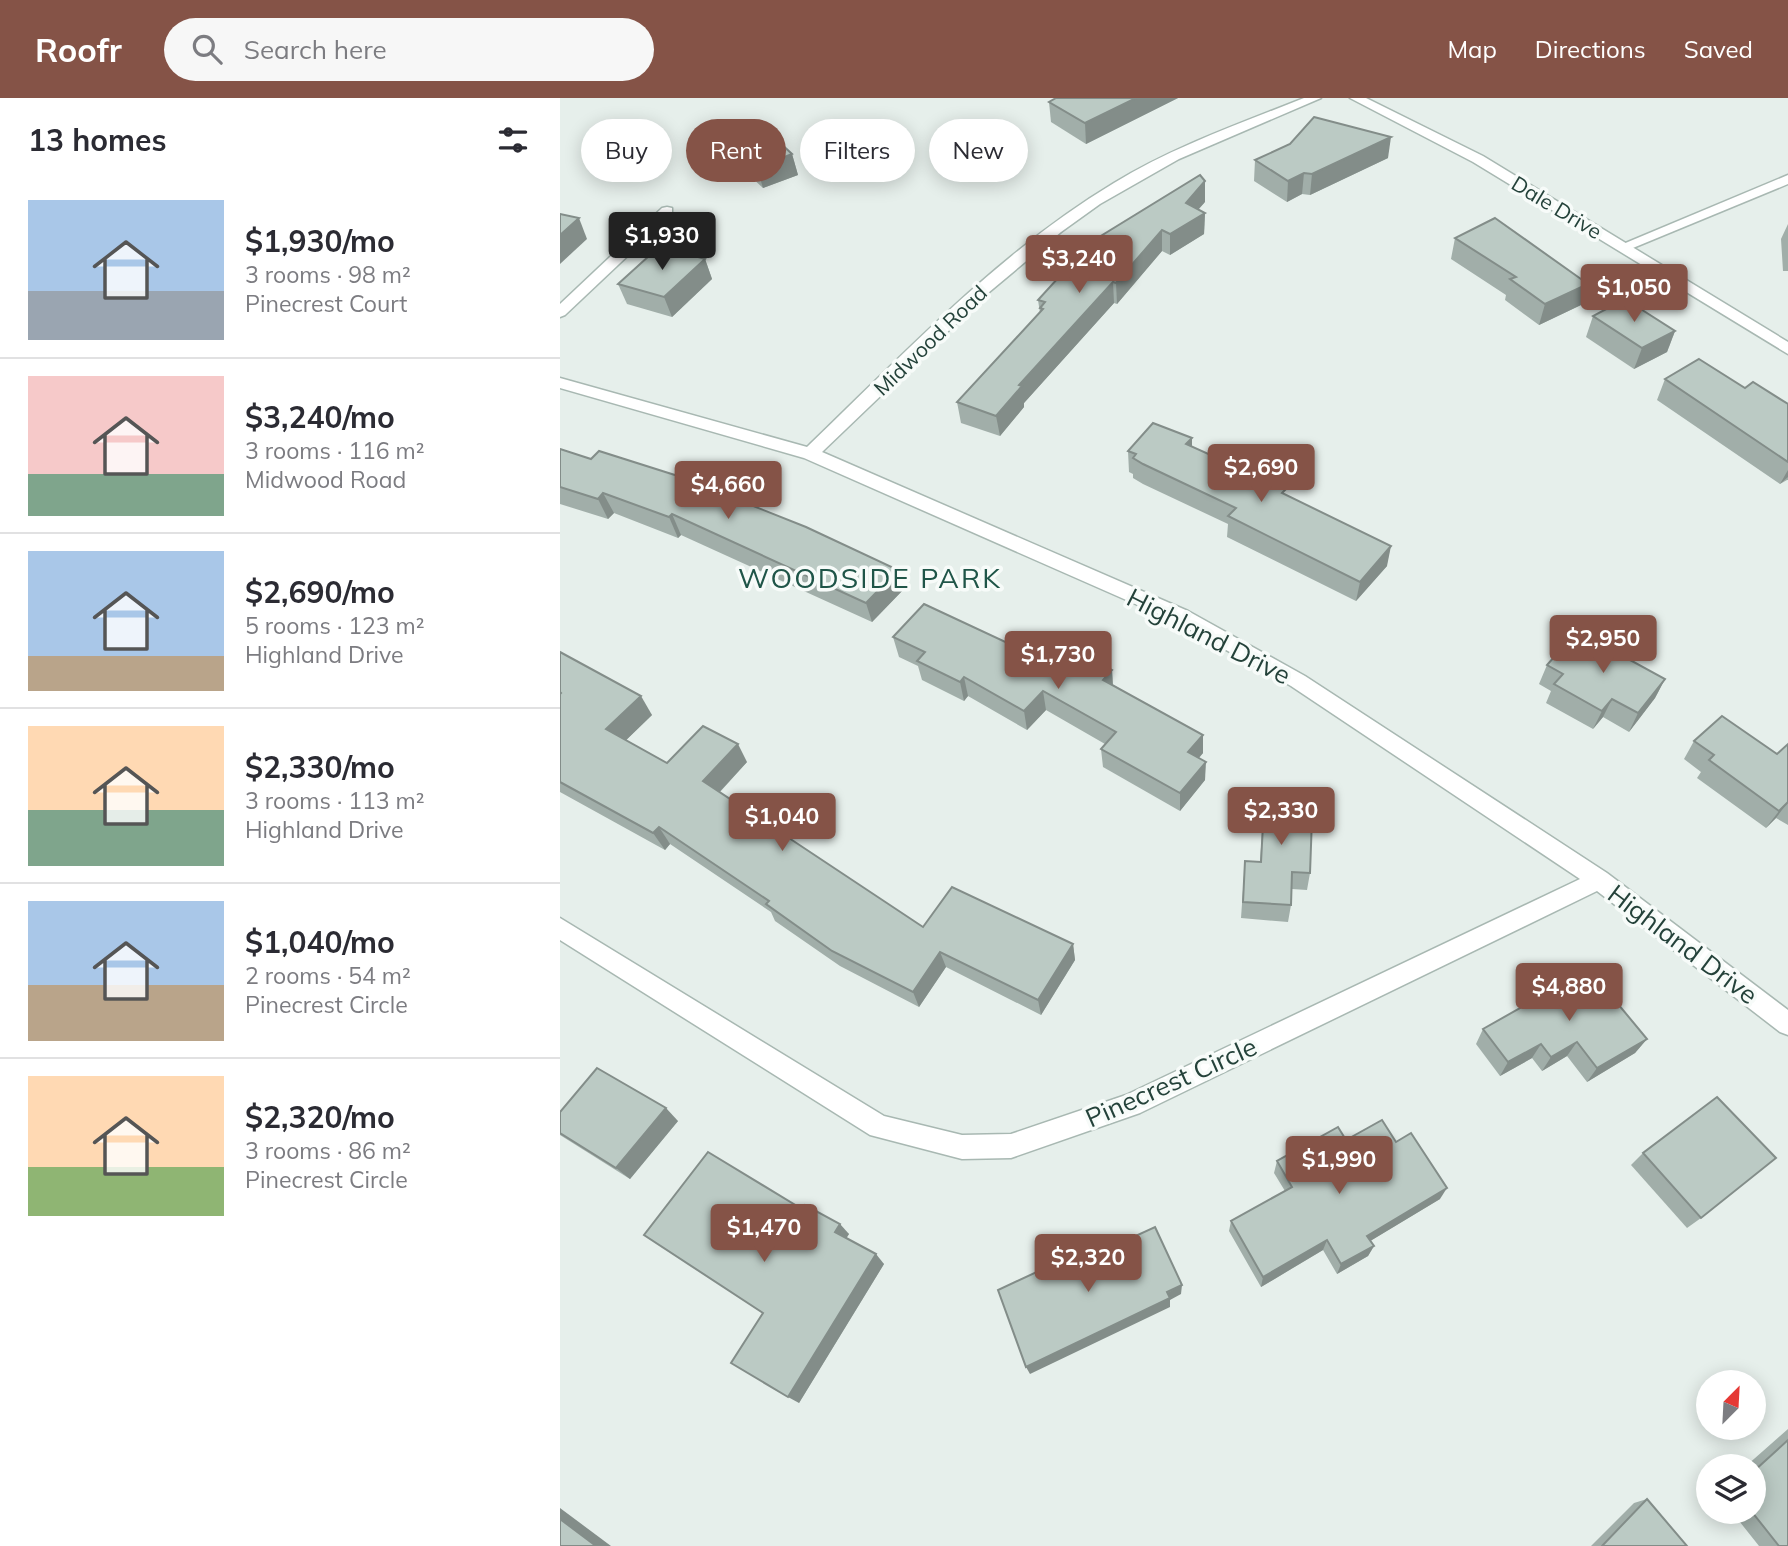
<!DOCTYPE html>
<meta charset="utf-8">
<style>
body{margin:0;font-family:Mulish,sans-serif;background:#f7f7f7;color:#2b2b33;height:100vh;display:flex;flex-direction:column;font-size:26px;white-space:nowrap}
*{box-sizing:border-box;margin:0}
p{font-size:23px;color:#7c7c81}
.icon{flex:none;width:38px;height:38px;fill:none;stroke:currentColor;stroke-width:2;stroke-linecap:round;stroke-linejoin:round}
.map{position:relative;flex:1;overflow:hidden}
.panel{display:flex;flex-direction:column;background:#fff;width:560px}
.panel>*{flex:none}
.banner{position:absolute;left:21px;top:21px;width:665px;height:63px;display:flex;gap:14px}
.needle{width:46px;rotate:24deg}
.buttons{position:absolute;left:1136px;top:1272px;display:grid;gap:14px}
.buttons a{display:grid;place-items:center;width:70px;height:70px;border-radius:50%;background:#fff;box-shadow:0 4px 18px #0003;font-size:35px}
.price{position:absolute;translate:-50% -60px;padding:0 16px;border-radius:7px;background:#855347;color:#fff;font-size:23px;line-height:46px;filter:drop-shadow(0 2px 4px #0008)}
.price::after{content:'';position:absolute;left:50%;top:42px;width:21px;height:16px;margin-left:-10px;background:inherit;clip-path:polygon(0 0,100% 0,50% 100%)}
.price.on{background:#222;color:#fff}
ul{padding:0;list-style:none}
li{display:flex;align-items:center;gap:21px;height:175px;padding:0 28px}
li+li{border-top:2px solid #e1e1e2}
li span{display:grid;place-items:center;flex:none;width:196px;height:140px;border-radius:0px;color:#555}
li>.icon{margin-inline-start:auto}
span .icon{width:84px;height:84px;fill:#fffc;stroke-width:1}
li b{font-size:30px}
h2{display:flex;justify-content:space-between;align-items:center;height:84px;padding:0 28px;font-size:30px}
.pill{padding:0 24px;border-radius:32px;background:#fff;box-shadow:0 4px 18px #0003;font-size:24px;line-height:63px}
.pill.on{background:#855347;color:#fff}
header{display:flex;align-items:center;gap:42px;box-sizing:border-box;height:98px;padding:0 35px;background:#855347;color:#fff}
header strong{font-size:33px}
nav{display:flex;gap:38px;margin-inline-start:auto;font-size:24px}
.search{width:490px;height:63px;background:#f7f7f7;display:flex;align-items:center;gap:18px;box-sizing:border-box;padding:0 24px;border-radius:38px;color:#7c7c81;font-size:26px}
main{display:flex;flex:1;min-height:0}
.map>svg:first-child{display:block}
</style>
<header>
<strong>Roofr</strong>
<div class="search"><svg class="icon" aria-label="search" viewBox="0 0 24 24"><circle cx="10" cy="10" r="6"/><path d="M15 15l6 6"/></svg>Search here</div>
<nav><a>Map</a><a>Directions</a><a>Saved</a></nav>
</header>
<main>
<section class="panel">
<h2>13 homes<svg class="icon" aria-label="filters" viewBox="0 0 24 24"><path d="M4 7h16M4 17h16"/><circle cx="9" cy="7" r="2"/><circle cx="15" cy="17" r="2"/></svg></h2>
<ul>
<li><span style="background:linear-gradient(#a9c7e8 65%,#9aa5b1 0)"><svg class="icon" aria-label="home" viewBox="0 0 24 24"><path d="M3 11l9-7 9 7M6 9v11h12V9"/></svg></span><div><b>$1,930/mo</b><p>3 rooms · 98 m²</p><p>Pinecrest Court</p></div></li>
<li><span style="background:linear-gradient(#f6c9c9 70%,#7fa58c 0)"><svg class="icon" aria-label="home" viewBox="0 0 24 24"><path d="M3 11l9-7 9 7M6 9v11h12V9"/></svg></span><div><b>$3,240/mo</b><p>3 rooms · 116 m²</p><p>Midwood Road</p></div></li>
<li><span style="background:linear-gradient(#a9c7e8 75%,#b9a48a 0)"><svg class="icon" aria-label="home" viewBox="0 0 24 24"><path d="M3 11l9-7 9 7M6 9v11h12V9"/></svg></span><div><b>$2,690/mo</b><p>5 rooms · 123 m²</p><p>Highland Drive</p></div></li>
<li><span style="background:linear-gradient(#ffd9b3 60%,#7fa58c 0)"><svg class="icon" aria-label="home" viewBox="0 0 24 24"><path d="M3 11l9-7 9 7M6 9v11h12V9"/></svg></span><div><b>$2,330/mo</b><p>3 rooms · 113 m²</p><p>Highland Drive</p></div></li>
<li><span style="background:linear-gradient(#a9c7e8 60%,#b9a48a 0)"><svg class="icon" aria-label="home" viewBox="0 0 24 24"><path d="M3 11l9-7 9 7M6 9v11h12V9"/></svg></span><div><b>$1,040/mo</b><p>2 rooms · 54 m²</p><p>Pinecrest Circle</p></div></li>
<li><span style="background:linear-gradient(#ffd9b3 65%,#8fb573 0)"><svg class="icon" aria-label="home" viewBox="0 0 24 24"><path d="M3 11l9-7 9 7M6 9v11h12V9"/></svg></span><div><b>$2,320/mo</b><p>3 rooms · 86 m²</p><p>Pinecrest Circle</p></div></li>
</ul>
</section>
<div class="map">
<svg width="1228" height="1448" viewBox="0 0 1228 1448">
<rect width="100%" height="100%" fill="#e6efeb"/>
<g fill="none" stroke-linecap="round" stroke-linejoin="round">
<defs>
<g id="minor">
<path d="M 744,0 L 761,0 L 619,61 L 540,106 L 501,134 L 428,195 L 262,354 L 628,513 L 745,578 L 1047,775 L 1228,912 L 1228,937 L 1220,934 L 1037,793 L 580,1015 L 451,1060 L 402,1061 L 310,1037 L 0,842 L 0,820 L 324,1018 L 402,1037 L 451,1036 L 566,997 L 1020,781 L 731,588 L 614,523 L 244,360 L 0,290 L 0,280 L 247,349 C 344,256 438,155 554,85 C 613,49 679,26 744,0 Z"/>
<polygon points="1228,77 1228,86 1068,152 1063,153 1056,149"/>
<polygon points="107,109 112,110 112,116 5,217 0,219 0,206 102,110"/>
</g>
<polygon id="tertiary" points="790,0 806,0 923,58 1228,244 1228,256 913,64"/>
</defs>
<use href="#minor" stroke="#a8b8b2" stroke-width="3"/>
<use href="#tertiary" stroke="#a8b8b2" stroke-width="3"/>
<use href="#minor" fill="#fff" fill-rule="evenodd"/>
<use href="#tertiary" fill="#fff" fill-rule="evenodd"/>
</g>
<g fill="#a1aea9">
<polygon points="496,0 618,0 526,46 491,24 489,4"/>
<polygon points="170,45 232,56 238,77 203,90 177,66"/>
<polygon points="730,46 828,60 750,97 742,96 727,104 694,83 695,62"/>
<polygon points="645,104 638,112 645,115 644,136 610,157 602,153 557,206 554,205 464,305 464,309 440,338 401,325 397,304 480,215 478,202"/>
<polygon points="1228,126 1228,173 1223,173 1221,141"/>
<polygon points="895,140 1028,186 1021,207 979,227 945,202 946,197 891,161"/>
<polygon points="145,161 152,181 112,219 67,206 58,186"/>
<polygon points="1033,218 1115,233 1107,254 1074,271 1026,239"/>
<polygon points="1105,281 1185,290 1228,306 1228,382 1227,382 1220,386 1097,302"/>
<polygon points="632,340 632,349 725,397 827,468 796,503 667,439 668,426 583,386 573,380 573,376 569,374 568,353"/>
<polygon points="0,351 338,472 343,492 312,524 121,437 118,440 54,415 48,421 0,406"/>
<polygon points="333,539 469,555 552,572 553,587 643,637 643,655 639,660 645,682 620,713 543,669 541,651 545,646 486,612 467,632 408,598 404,603 362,582 358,568 339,559"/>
<polygon points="0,554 92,617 66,642 107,665 187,664 160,694 363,829 513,846 515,862 481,917 386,869 359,909 280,868 215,823 211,814 110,746 105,752 0,694"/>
<polygon points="987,567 1105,581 1095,600 1069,634 1043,619 1033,631 986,605 991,593 979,586"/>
<polygon points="1134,643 1217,656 1228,646 1228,727 1216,720 1206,730 1137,680 1141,674 1124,661"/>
<polygon points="705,690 750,775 747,792 732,791 731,807 728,824 681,820 685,763 700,764"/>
<polygon points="923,931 1087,941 1075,955 1027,984 1007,958 982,973 972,960 940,978 916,946"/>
<polygon points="0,1014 118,1023 70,1081 0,1037"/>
<polygon points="786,1042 836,1044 880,1101 810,1143 814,1148 808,1158 777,1176 763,1152 701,1189 669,1133 671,1123 725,1093 714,1075 717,1063"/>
<polygon points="1083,1055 1141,1120 1127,1130 1071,1067"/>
<polygon points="242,1111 289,1136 286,1140 324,1166 239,1305 203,1215 84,1137"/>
<polygon points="1228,1331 1228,1448 1199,1448 1172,1414 1194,1414 1194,1368 1186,1368"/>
<polygon points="1087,1401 1127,1448 1031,1448 1074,1405"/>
</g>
<g fill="#838d89">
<polygon points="576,0 618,0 526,46 525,25"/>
<polygon points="831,39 828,60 750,97 752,76"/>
<polygon points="232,56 238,77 203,90 197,70"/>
<polygon points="744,75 742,96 727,104 728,83"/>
<polygon points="645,83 645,104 625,126 626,105"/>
<polygon points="645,115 644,136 610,157 610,136"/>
<polygon points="19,120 27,141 0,166 0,137"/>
<polygon points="602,132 602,153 557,206 556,185"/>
<polygon points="145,161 152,181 112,219 104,199"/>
<polygon points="553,184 554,205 464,305 464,309 440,338 436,318 459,287"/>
<polygon points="1028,186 1021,207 979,227 985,206"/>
<polygon points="1115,233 1107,254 1074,271 1082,250"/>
<polygon points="632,340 632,361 626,346"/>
<polygon points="1228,372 1228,379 1220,386"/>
<polygon points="43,395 54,415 48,421 38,401"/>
<polygon points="112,416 121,437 118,440 109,419"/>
<polygon points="831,448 827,468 796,503 800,484"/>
<polygon points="338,472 343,492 312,524 306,505"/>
<polygon points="552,572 553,591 543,582"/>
<polygon points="404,579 408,598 404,603 400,584"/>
<polygon points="1105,581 1095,600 1069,634 1078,615"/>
<polygon points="483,593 486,612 467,632 464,613"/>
<polygon points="81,598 92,617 58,650 46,631"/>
<polygon points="1052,601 1043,619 1033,631 1042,613"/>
<polygon points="643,637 643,655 628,672 628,654"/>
<polygon points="178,646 187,664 153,701 143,683"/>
<polygon points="646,664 645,682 620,713 620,695"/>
<polygon points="1228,704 1216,720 1206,730 1219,713"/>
<polygon points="99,729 110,746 105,752 93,735"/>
<polygon points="513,846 515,862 481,917 478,902"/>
<polygon points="380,854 386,869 359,909 353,894"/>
<polygon points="1087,941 1075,955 1027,984 1037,970"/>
<polygon points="1017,944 1007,958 982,973 991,959"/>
<polygon points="981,946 972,960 940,978 948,964"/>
<polygon points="106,1010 118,1023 70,1081 56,1070"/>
<polygon points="887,1090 880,1101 802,1148 807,1138"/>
<polygon points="280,1126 289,1136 284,1144 275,1134"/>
<polygon points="767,1142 763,1152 701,1189 703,1179"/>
<polygon points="814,1148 808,1158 777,1176 781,1166"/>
<polygon points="316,1156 324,1166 239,1305 228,1299"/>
<polygon points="622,1187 621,1196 610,1202 610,1209 470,1276 466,1269"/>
<polygon points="0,1410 51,1448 36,1448 0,1421"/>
</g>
<g fill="#bbcac4" stroke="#838d89" stroke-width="2">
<polygon points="496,0 576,0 525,25 489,4"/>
<polygon points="754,19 831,39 752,76 744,75 728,83 695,62 730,46"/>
<polygon points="206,32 232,56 197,70 170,45"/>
<polygon points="640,77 645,83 626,105 645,115 610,136 602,132 556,185 553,184 459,287 462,288 436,318 397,304 483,211 480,210 485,204 478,202 531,144"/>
<polygon points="0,116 19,120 0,137"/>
<polygon points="935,120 1028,186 985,206 950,181 956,179 895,140"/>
<polygon points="100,148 145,161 104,199 58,186"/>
<polygon points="1065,201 1115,233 1082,250 1033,218"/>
<polygon points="1139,261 1185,290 1193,284 1228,306 1228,364 1105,281"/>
<polygon points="593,325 632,340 626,346 726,391 722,395 831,448 800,484 668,418 676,410 583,366 573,360 576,356 568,353"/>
<polygon points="0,351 31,361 39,353 118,378 246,429 338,472 306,505 112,416 109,419 43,395 38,401 0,389"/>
<polygon points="364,506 469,555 487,537 552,572 543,582 643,637 628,654 646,664 620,695 541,651 556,634 483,593 464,613 404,579 400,584 357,563 365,554 333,539"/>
<polygon points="1017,533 1105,581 1078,615 1052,601 1042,613 994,586 1003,576 987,567"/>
<polygon points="0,554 81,598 46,631 107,665 143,628 178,646 143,683 363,829 392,789 513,846 478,902 380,854 353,894 272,853 206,806 209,803 99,729 93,735 0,684 0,596 1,595 0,594"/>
<polygon points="1162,618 1217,656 1228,646 1228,704 1219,713 1149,662 1154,657 1134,643"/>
<polygon points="705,690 753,693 750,775 732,774 731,807 683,804 685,763 701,764"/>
<polygon points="1029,871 1087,941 1037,970 1017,944 991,959 981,946 948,964 923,931"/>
<polygon points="37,970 106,1010 56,1070 0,1035 0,1014"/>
<polygon points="1157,999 1216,1060 1141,1120 1083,1055"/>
<polygon points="822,1022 836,1044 851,1035 887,1090 807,1138 814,1148 781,1166 767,1142 703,1179 671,1123 732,1089 717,1063 778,1029 786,1042"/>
<polygon points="148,1054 242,1111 245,1107 280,1126 275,1134 316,1156 228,1299 171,1265 203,1215 84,1137"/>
<polygon points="595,1129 622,1187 607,1194 610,1200 466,1269 438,1192 552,1139 556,1147"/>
<polygon points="1228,1342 1228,1448 1219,1448 1192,1414 1194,1414 1194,1373"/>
<polygon points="1087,1401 1127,1448 1042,1448"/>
<polygon points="0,1421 36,1448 0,1448"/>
</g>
<g text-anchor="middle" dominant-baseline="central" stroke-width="7" stroke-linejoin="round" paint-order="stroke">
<g font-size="21" fill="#24423a" stroke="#f7fbf9">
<text transform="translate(997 109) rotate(31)">Dale Drive</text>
<text transform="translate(370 242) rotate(-44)">Midwood Road</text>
</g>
<g font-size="26" fill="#24423a" stroke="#f7fbf9">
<text transform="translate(649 538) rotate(27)">Highland Drive</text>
<text transform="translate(1123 846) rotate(37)">Highland Drive</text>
<text transform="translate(611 984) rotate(-24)">Pinecrest Circle</text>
</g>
<g font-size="28" letter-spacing="2" fill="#1f5548" stroke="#f7fbf9">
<text x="310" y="479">WOODSIDE PARK</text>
</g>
</g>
</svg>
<div class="buttons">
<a><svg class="needle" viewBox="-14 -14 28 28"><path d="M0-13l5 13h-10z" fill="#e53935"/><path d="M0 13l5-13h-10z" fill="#7c7c81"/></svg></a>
<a><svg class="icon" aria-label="layers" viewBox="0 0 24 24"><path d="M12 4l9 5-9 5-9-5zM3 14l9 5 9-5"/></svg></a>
</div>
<b class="price on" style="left:102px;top:174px">$1,930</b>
<b class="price" style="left:519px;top:197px">$3,240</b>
<b class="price" style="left:1074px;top:226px">$1,050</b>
<b class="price" style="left:701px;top:406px">$2,690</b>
<b class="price" style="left:168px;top:423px">$4,660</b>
<b class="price" style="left:1043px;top:577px">$2,950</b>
<b class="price" style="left:498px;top:593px">$1,730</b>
<b class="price" style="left:721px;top:749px">$2,330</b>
<b class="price" style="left:222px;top:755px">$1,040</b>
<b class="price" style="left:1009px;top:925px">$4,880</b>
<b class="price" style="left:779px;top:1098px">$1,990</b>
<b class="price" style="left:204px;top:1166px">$1,470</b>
<b class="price" style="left:528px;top:1196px">$2,320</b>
<div class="banner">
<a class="pill">Buy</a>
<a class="pill on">Rent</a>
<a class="pill">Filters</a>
<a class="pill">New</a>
</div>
</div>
</main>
